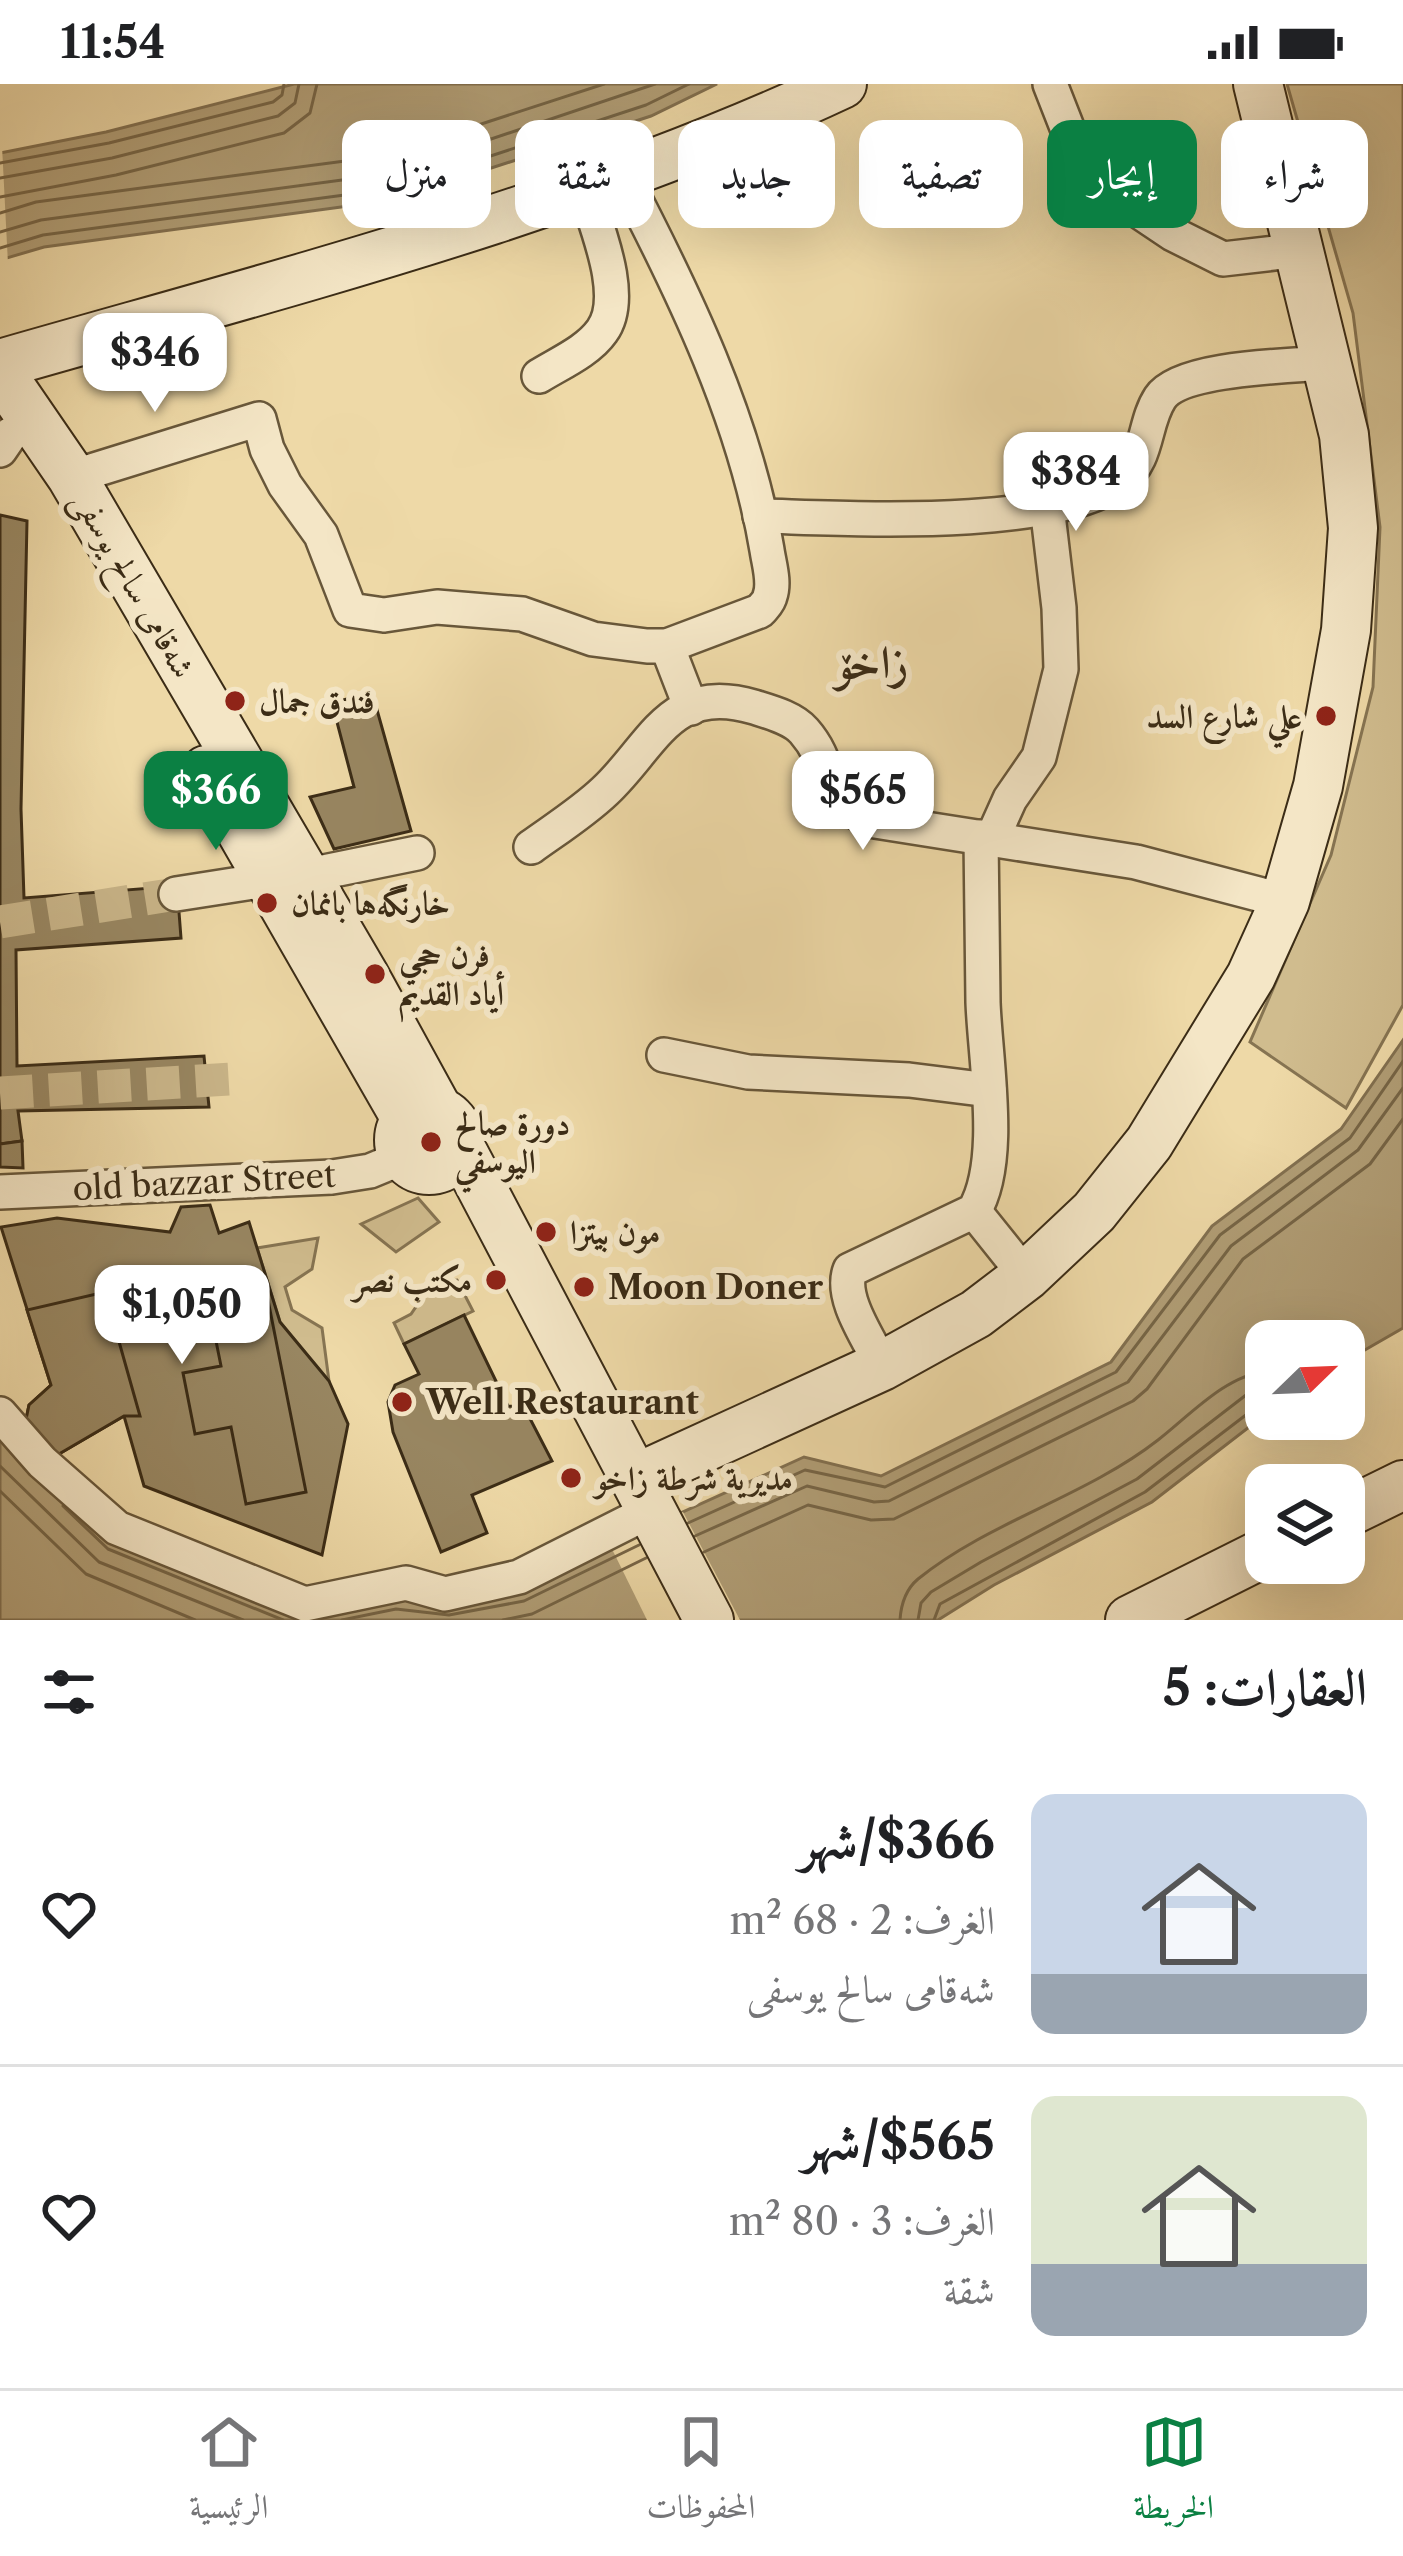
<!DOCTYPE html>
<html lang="ar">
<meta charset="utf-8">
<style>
body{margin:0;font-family:"Libre Caslon Text",Amiri,serif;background:#f2f2f2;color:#202124;direction:rtl;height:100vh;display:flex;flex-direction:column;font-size:45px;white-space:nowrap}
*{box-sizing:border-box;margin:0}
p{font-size:39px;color:#757577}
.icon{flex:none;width:66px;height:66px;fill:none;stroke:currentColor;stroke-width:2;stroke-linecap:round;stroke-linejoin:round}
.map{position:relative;height:1536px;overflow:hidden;direction:ltr}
.panel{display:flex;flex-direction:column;background:#fff;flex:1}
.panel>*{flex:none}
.banner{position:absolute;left:36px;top:36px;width:1332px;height:108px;direction:rtl;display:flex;gap:24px}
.needle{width:78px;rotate:67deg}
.buttons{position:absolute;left:1245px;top:1236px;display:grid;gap:24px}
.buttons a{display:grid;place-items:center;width:120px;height:120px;border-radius:24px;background:#fff;box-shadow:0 12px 48px #0002;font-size:60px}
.price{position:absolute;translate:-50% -102px;padding:0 27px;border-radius:24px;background:#fff;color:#222;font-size:39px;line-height:78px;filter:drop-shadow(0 3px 6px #0008)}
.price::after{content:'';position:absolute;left:50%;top:72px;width:36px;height:27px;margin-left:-18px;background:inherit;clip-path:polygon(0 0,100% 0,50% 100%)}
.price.on{background:#0b8043;color:#fff}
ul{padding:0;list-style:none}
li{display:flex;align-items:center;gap:36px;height:300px;padding:0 36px}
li+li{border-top:3px solid #e0e0e0}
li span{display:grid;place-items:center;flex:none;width:336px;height:240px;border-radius:24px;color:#555}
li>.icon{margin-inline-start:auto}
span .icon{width:144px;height:144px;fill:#fffc;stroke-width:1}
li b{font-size:51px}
h2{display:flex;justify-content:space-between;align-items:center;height:144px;padding:0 36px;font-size:51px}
.tag{padding:0 42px;border-radius:24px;background:#fff;box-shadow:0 12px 48px #0002;font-size:42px;line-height:108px}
.tag.on{background:#0b8043;color:#fff}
.status{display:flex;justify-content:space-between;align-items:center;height:84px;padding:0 60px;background:#fff;direction:ltr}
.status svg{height:33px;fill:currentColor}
.dock{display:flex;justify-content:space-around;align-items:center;height:168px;border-top:3px solid #e0e0e0;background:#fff;font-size:33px;color:#757577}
.dock a{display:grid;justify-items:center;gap:6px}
.dock .on{color:#0b8043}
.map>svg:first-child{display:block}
</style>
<div class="status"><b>11:54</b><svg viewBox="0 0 49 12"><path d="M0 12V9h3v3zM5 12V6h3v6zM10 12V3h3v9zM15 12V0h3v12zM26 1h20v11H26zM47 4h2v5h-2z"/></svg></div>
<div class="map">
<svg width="1403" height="1536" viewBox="0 0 1403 1536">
<rect width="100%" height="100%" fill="#eed9a7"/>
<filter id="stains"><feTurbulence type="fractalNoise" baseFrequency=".00167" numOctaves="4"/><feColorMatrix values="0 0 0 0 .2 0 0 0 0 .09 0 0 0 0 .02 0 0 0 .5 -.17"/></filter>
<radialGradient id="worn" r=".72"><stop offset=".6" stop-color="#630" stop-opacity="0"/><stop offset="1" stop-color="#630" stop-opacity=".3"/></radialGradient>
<g fill="#d0bc8e" stroke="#867452" stroke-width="3">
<polygon points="1287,0 1403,0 1403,921 1346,1024 1250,958 1331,771 1373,603 1380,443 1353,229"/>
<polygon points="418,1114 439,1138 396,1168 361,1140"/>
<polygon points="318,1154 312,1185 285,1203 292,1226 322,1244 329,1297 280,1238 257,1164"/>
<polygon points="457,1196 473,1227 404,1260 394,1239 411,1230 433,1198"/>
</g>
<g fill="#b19e76" stroke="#827050" stroke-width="3">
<polygon points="294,0 717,0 651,32 393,116 44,163 0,176 0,69 106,48"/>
<polygon points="1403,956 1403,1244 1344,1278 1344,1257 1266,1257 1266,1330 1152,1418 994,1501 938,1536 0,1536 0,1344 112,1454 305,1532 610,1461 804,1373 881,1392 1111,1278 1212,1142 1341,1045"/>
</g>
<g fill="#eed9a7">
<polygon points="2,62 8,180 0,182 0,63"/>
<polygon points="683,1428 740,1536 647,1536 610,1461"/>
</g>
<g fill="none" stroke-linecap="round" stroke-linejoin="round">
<g stroke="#766546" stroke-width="3">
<polyline points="0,79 109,59 273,18 282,11 284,0"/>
<polyline points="0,94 112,74 278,32 295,19 299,0"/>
<polyline points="0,113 116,91 284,49 310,29 317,0"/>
<polyline points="0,129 36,118 383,72 604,0"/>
<polyline points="0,148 41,136 387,90 655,0"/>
<polyline points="0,164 43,151 390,105 646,21 689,0"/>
<polyline points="0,1382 99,1478 243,1536"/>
<polyline points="0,1407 86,1490 195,1536"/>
<polyline points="63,1422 108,1465 283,1536"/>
<polyline points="688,1439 805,1386 885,1403 1116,1288 1220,1151 1350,1054 1403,977"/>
<polyline points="695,1452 807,1402 874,1418 889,1417 1128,1298 1231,1162 1358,1066 1403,1004"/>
<polyline points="704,1468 808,1421 871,1436 894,1435 1133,1317 1147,1305 1243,1175 1370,1080 1403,1035"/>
<polyline points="342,1536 396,1525 449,1531 524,1517 639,1461"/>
<polyline points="503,1536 532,1530 646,1474"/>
<path d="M 900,1536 C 901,1520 905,1506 918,1495 C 990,1437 1085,1413 1158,1356 C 1188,1333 1227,1290 1266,1288"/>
<polyline points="918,1536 921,1519 931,1508 981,1478 1137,1395 1246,1311 1266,1306"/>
<polyline points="934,1536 940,1520 1145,1408 1255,1324 1266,1321"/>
</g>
</g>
<g fill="#988661" stroke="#3b2c16" stroke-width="3">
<polygon points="0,431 27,437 21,725 24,814 177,802 181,854 16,866 17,982 204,972 209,1023 18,1027 22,1057 0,1060"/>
<polygon points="372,608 411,747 334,765 310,713 354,703 332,619"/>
<polygon points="22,1057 23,1084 0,1083 0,1060"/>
<polygon points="210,1121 219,1149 249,1138 280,1238 329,1297 348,1340 322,1471 144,1402 124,1332 59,1370 40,1366 23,1350 29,1321 51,1301 1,1143 57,1134 170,1148 181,1123"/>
<polygon points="105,1208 140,1332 124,1332 59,1370 40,1366 23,1350 29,1321 51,1301 27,1226"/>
<polygon points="267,1211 306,1408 246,1420 231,1343 195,1350 183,1289 221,1282 209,1222"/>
<polygon points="464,1231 508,1322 524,1323 552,1377 472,1411 487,1449 441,1468 393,1348 388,1318 395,1301 419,1290 404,1260"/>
</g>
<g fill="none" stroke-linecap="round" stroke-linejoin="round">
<g stroke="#cab68a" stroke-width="33" stroke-dasharray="33 16" stroke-linecap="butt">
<polyline points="0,838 176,810"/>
<polyline points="0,1009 231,995"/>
</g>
<defs>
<g id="street">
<polyline points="1050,0 1079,74 1097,99 1173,150 1223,175 1300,166"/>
<path d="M 539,292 C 560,279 588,267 602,247 C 627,213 596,142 585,106"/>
<polyline points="0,366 11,350"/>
<path d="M 72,393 L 259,335 L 267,365 L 285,401 L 321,451 L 350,526 L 384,531 L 437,523 L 522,530 L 593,555 L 647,562 L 667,562 L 760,527 C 764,522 769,518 770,512 C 775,498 769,480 767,466 C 745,335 684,209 623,92"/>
<path d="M 760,432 C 846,434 1052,447 1121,396 C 1149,375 1143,340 1160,314 C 1180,283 1291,282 1327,279"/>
<polyline points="667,562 691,624"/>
<polyline points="992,755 1010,715 1039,673 1061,585 1059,524 1047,422"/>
<path d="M 531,763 C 556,745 583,728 605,707 C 654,661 670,598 754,623 C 770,628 793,634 804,647 C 839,687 814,714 875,737 L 1136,778 L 1285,817"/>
<polyline points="304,792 417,769"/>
<polyline points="176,810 266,796"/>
<polyline points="664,971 748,988 909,996 989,1006"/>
<polyline points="0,1108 332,1093 370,1087 404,1073"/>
<polyline points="974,1127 1026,1192"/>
<path d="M 882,1282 C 870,1256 839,1214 850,1186 L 974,1127 C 1004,1078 985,976 983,918 C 982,863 982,808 981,753"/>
<polyline points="0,1330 42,1378 117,1444 305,1520 406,1499 445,1510 519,1493 652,1426"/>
</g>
<g id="secondary">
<path d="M 0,280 C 285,198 573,126 842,0"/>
<polyline points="0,288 72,393 365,893 439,1028"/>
<polyline points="206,686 407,1036"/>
<circle cx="429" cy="1056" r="30"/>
<polyline points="459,1061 709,1536"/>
<polyline points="635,1395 882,1282 976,1230 1026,1192 1094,1128 1149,1059 1251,892 1285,817 1318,702 1346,546 1353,444 1344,351 1258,0"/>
<polyline points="1344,1430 1403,1401"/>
<polyline points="1130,1536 1266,1468"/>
</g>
</defs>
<use href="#street" stroke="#68573a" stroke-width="38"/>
<use href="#secondary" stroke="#3b2c16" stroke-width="52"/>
<use href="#street" stroke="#f4e6c6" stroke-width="33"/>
<use href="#secondary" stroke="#f4e6c6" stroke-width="48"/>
</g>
<g fill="#8f2418" stroke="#f4e6c6" stroke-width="4.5">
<circle cx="235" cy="617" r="12"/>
<circle cx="1326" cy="632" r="12"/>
<circle cx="267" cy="819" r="12"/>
<circle cx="375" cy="890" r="12"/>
<circle cx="431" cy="1058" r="12"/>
<circle cx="546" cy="1148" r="12"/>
<circle cx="496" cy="1196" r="12"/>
<circle cx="584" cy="1203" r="12"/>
<circle cx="402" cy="1318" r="12"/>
<circle cx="571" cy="1394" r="12"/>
</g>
<g text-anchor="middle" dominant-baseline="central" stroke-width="12" stroke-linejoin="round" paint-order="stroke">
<g font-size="33" fill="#3b2c16" stroke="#f4e6c6">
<text transform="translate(134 500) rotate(60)">شەقامی سالح یوسفی</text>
<text transform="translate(204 1098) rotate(-3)">old bazzar Street</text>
</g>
<g font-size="33" font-weight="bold" fill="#3b2c16" stroke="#f4e6c6" text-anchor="start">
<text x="259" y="617">فندق جمال</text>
<text x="1302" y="632" text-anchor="end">علي شارع السد</text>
<text x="291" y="819">خارنگەها بانمان</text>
<text x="399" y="871">فرن حجي<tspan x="399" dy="38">أياد القديم</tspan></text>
<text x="455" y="1039">دورة صالح<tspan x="455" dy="38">اليوسفي</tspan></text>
<text x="570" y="1148">مون بيتزا</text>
<text x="472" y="1196" text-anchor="end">مكتب نصر</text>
<text x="608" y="1203">Moon Doner</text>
<text x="426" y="1318">Well Restaurant</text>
<text x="595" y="1394">مديرية شرطة زاخو</text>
</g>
<g font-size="45" font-weight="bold" fill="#3b2c16" stroke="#f4e6c6">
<text x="872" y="578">زاخۆ</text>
</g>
</g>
<rect width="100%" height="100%" filter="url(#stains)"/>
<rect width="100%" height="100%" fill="url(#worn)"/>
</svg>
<div class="buttons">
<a><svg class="needle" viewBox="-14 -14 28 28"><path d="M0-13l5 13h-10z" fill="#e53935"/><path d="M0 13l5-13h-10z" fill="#757577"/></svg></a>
<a><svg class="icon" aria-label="layers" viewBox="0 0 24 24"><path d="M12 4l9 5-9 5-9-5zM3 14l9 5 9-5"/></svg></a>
</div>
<b class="price" style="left:155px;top:331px">$346</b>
<b class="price" style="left:1076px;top:450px">$384</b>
<b class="price on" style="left:216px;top:769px">$366</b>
<b class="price" style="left:863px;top:769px">$565</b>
<b class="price" style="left:182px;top:1283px">$1,050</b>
<div class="banner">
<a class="tag">شراء</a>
<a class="tag on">إيجار</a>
<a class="tag">تصفية</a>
<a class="tag">جديد</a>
<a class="tag">شقة</a>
<a class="tag">منزل</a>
</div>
</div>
<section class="panel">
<h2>العقارات: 5<svg class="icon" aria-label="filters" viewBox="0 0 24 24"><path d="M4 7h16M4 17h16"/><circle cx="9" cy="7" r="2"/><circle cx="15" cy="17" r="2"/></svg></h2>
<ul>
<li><span style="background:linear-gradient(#c9d6e8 75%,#9aa5b1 0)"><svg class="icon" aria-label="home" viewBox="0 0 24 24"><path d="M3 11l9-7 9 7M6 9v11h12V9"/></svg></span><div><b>$366/شهر</b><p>الغرف: 2 · 68 m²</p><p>شەقامی سالح یوسفی</p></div><svg class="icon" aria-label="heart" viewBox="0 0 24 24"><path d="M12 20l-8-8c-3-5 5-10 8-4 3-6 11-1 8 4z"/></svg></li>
<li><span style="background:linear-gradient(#dfe7d0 70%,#9aa5b1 0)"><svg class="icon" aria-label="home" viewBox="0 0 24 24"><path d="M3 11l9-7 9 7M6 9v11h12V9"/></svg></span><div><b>$565/شهر</b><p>الغرف: 3 · 80 m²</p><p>شقة</p></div><svg class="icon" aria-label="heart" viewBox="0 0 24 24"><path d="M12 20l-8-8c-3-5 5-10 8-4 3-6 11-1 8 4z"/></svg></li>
</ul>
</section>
<nav class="dock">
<a class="on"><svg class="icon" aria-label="map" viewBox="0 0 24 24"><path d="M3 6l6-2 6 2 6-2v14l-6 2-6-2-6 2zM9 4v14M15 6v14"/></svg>الخريطة</a>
<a><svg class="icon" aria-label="saved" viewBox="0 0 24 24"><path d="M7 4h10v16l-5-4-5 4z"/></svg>المحفوظات</a>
<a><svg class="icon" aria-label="home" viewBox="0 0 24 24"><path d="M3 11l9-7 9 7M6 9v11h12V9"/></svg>الرئيسية</a>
</nav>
